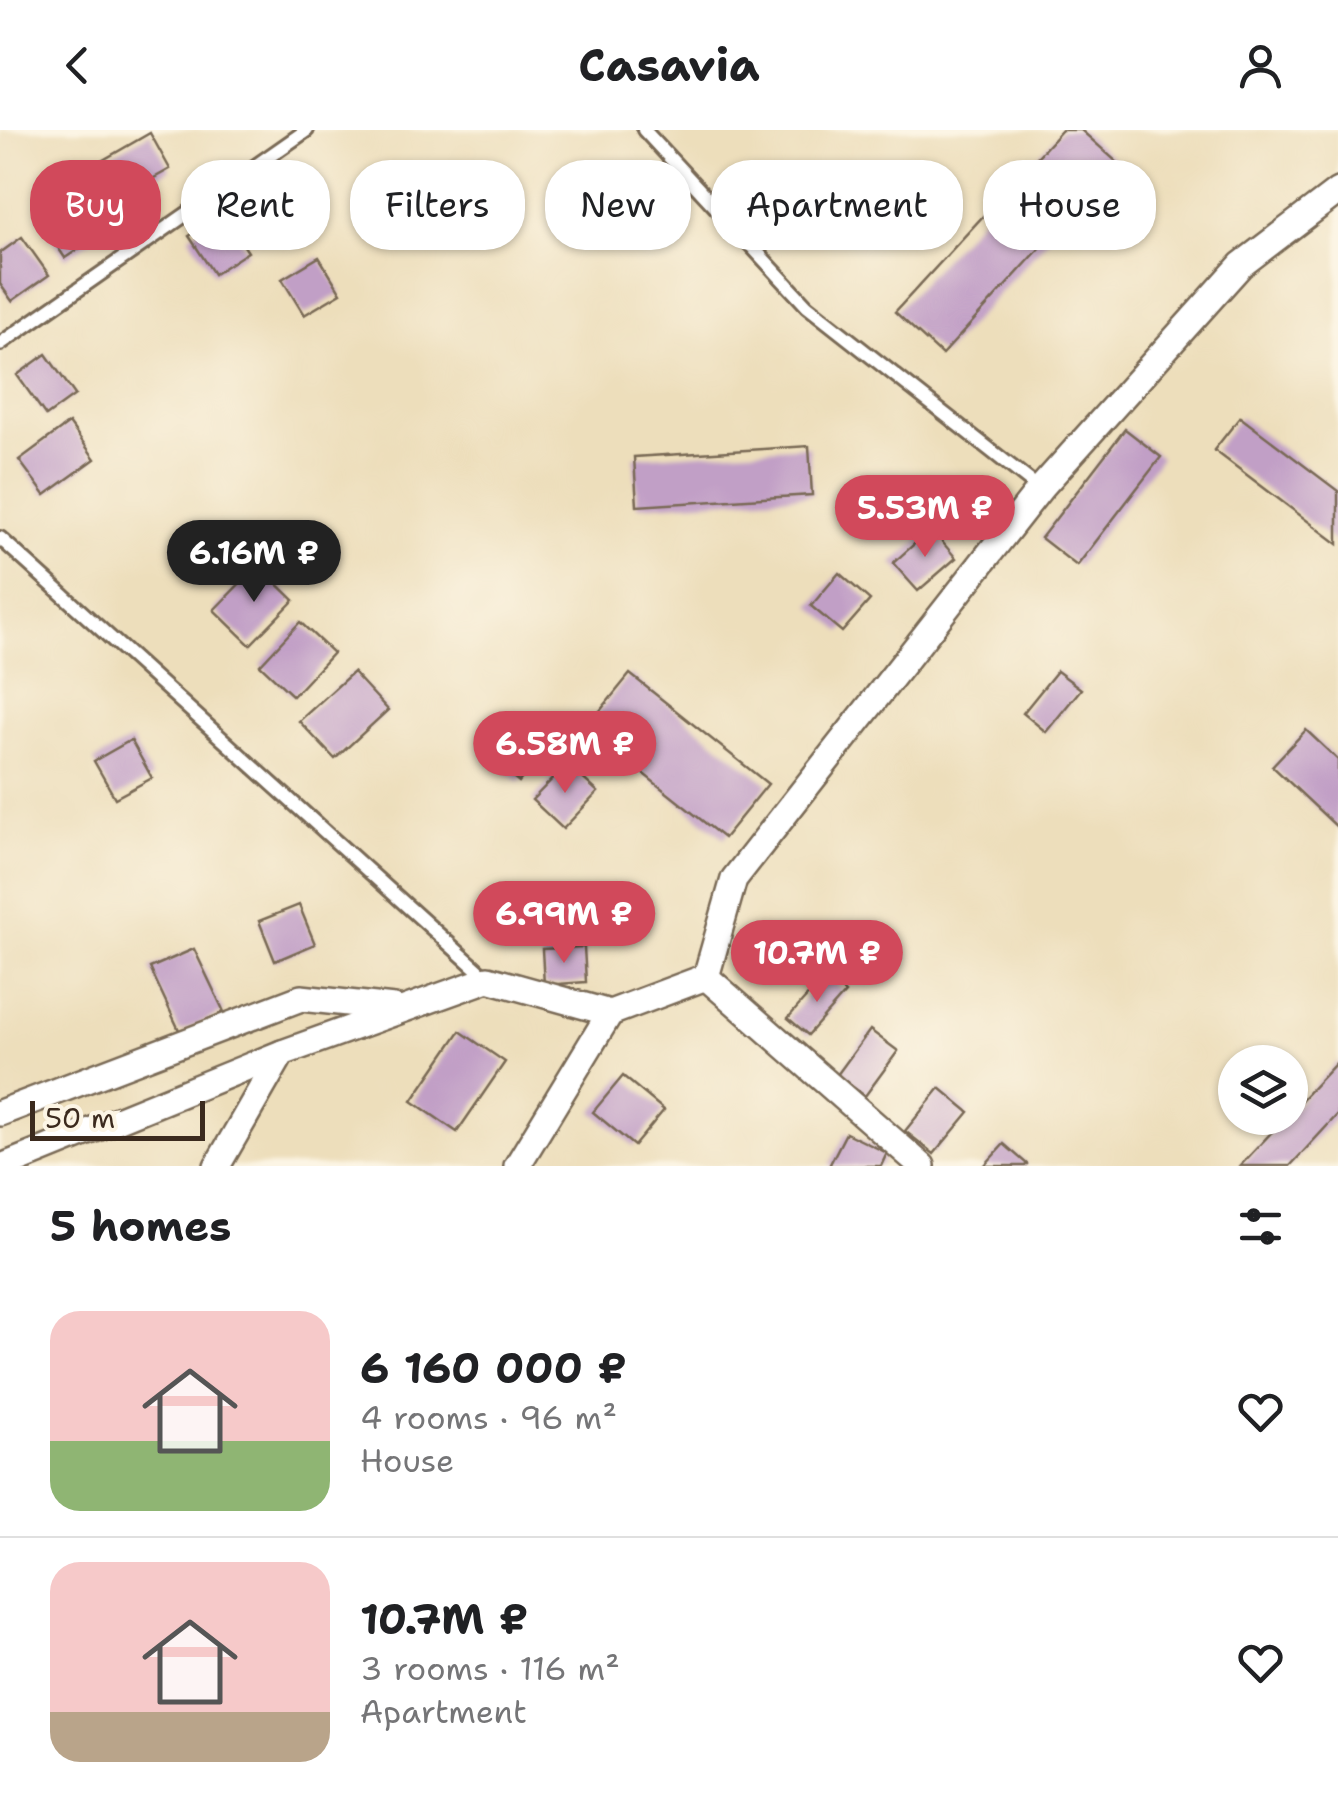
<!DOCTYPE html>
<meta charset="utf-8">
<style>
body{margin:0;font-family:"Shantell Sans",sans-serif;background:#f2f2f2;color:#202124;height:100vh;display:flex;flex-direction:column;font-size:38px;white-space:nowrap}
*{box-sizing:border-box;margin:0}
p{font-size:32px;color:#757577}
.icon{flex:none;width:55px;height:55px;fill:none;stroke:currentColor;stroke-width:2;stroke-linecap:round;stroke-linejoin:round}
.map{position:relative;height:1036px;overflow:hidden}
.details{display:flex;flex-direction:column;background:#fff;flex:1}
.details>*{flex:none}
.hud{position:absolute;left:30px;top:30px;width:1280px;height:90px;display:flex;gap:20px}
.buttons{position:absolute;left:1218px;top:915px;display:grid;gap:20px}
.buttons a{display:grid;place-items:center;width:90px;height:90px;border-radius:50%;background:#fff;box-shadow:0 2px 8px #0004;font-size:50px}
.scale{position:absolute;left:30px;bottom:25px;width:175px;box-sizing:border-box;padding-left:10px;border:5px solid #3b2a1e;border-top:0;font-size:28px;line-height:35px;white-space:nowrap;color:#3b2a1e;-webkit-text-stroke:8px #fcf5e5;paint-order:stroke}
.price{position:absolute;translate:-50% -85px;padding:0 22px;border-radius:35px;background:#d1495b;color:#fff;font-size:32px;line-height:65px;filter:drop-shadow(0 2px 5px #0008)}
.price::after{content:'';position:absolute;left:50%;top:60px;width:30px;height:22px;margin-left:-15px;background:inherit;clip-path:polygon(0 0,100% 0,50% 100%)}
.price.current{background:#222;color:#fff}
ul{padding:0;list-style:none}
li{display:flex;align-items:center;gap:30px;height:250px;padding:0 50px}
li+li{border-top:2px solid #e0e0e0}
li span{display:grid;place-items:center;flex:none;width:280px;height:200px;border-radius:30px;color:#555}
li>.icon{margin-inline-start:auto}
span .icon{width:120px;height:120px;fill:#fffc;stroke-width:1}
li b{font-size:42px}
h2{display:flex;justify-content:space-between;align-items:center;height:120px;padding:0 50px;font-size:42px}
.pill{padding:0 35px;border-radius:40px;background:#fff;box-shadow:0 2px 8px #0004;font-size:35px;line-height:90px}
.pill.current{background:#d1495b;color:#fff}
header{display:flex;justify-content:space-between;align-items:center;height:130px;padding:0 50px;background:#fff;font-size:45px;font-weight:700}
.map>svg:first-child{display:block}
</style>
<header><svg class="icon" aria-label="back" viewBox="0 0 24 24"><path d="M15 5l-7 7 7 7"/></svg>Casavia<svg class="icon" aria-label="person" viewBox="0 0 24 24"><circle cx="12" cy="8" r="4"/><path d="M4 21q1-7 8-7t8 7"/></svg></header>
<div class="map">
<svg width="1338" height="1036" viewBox="0 0 1338 1036">
<rect width="100%" height="100%" fill="#fcf5e5"/>
<filter id="ink" filterUnits="userSpaceOnUse"><feTurbulence type="fractalNoise" baseFrequency=".01" numOctaves="2"/><feDisplacementMap in="SourceGraphic" scale="20" xChannelSelector="R" yChannelSelector="G"/><feConvolveMatrix kernelMatrix="1 2 1 2 8 2 1 2 1" color-interpolation-filters="sRGB"/></filter>
<filter id="wash" filterUnits="userSpaceOnUse"><feTurbulence type="fractalNoise" baseFrequency=".0048" numOctaves="4" result="noise"/><feDisplacementMap in="SourceGraphic" scale="40" xChannelSelector="R" yChannelSelector="G"/><feGaussianBlur stdDeviation="2.25" result="paint"/><feColorMatrix in="noise" values="0 0 0 0 0 0 0 0 0 0 0 0 0 0 0 0 0 1.4 0 .05"/><feComposite in="paint" operator="in"/></filter>
<g filter="url(#wash)">
<rect width="100%" height="100%" fill="#eddebb"/>
<g id="blocks">
<g fill="#c19fc6">
<polygon points="1062,0 1081,0 1118,33 942,225 895,182"/>
<polygon points="150,3 170,39 118,68 98,33"/>
<polygon points="75,61 103,103 65,128 37,86"/>
<polygon points="223,84 248,122 214,144 189,106"/>
<polygon points="22,107 49,145 12,171 0,154 0,123"/>
<polygon points="319,127 341,163 304,185 282,149"/>
<polygon points="46,224 75,265 46,286 17,245"/>
<polygon points="1240,287 1338,361 1338,414 1214,320"/>
<polygon points="69,293 95,329 45,365 19,330"/>
<polygon points="1125,299 1161,327 1077,436 1041,408"/>
<polygon points="809,316 812,365 637,376 634,327"/>
<polygon points="931,399 956,428 918,461 893,433"/>
<polygon points="258,435 294,470 250,515 214,480"/>
<polygon points="839,443 870,470 842,502 811,476"/>
<polygon points="300,492 333,523 293,566 260,535"/>
<polygon points="1057,541 1081,559 1046,602 1023,583"/>
<polygon points="353,542 388,580 335,629 299,591"/>
<polygon points="630,544 768,654 724,708 586,598"/>
<polygon points="518,591 548,614 519,652 489,628"/>
<polygon points="1306,600 1338,630 1338,698 1272,636"/>
<polygon points="131,610 152,648 115,668 94,631"/>
<polygon points="567,634 598,662 563,699 532,670"/>
<polygon points="299,775 315,814 275,831 259,791"/>
<polygon points="584,817 586,852 544,855 542,819"/>
<polygon points="194,819 224,882 180,902 150,838"/>
<polygon points="826,845 845,863 808,905 788,888"/>
<polygon points="870,900 898,921 865,966 837,945"/>
<polygon points="460,901 505,932 457,1002 412,971"/>
<polygon points="1338,931 1338,984 1290,1036 1240,1036 1285,988 1290,988 1290,982"/>
<polygon points="623,946 664,980 634,1016 593,982"/>
<polygon points="940,958 969,982 934,1024 905,1001"/>
<polygon points="846,1003 887,1023 881,1036 829,1036"/>
<polygon points="1004,1014 1027,1034 1025,1036 984,1036"/>
</g>
</g>
</g>
<g filter="url(#ink)">
<use href="#blocks" fill-opacity="0" stroke="#796955" stroke-width="2.5"/>
<g fill="none" stroke-linecap="round" stroke-linejoin="round">
<defs>
<g id="service">
<polyline points="644,0 807,176 1040,359"/>
<polyline points="0,214 307,0"/>
<polyline points="0,408 488,849"/>
</g>
<g id="minor">
<polyline points="706,847 922,1036"/>
<polyline points="0,983 301,868 394,878"/>
<polyline points="4,1036 282,923"/>
<polyline points="217,1036 282,923 488,849 610,883 706,847 734,749 1040,359 1241,135 1338,61"/>
<polyline points="517,1036 610,883"/>
</g>
</defs>
<use href="#service" stroke="#796955" stroke-width="18"/>
<use href="#minor" stroke="#796955" stroke-width="30"/>
<use href="#service" stroke="#fff" stroke-width="12"/>
<use href="#minor" stroke="#fff" stroke-width="25"/>
</g>
</g>
</svg>
<div class="buttons">
<a><svg class="icon" aria-label="layers" viewBox="0 0 24 24"><path d="M12 4l9 5-9 5-9-5zM3 14l9 5 9-5"/></svg></a>
</div>
<div class="scale">50 m</div>
<b class="price" style="left:925px;top:430px">5.53M ₽</b>
<b class="price current" style="left:254px;top:475px">6.16M ₽</b>
<b class="price" style="left:565px;top:666px">6.58M ₽</b>
<b class="price" style="left:564px;top:836px">6.99M ₽</b>
<b class="price" style="left:817px;top:875px">10.7M ₽</b>
<div class="hud">
<a class="pill current">Buy</a>
<a class="pill">Rent</a>
<a class="pill">Filters</a>
<a class="pill">New</a>
<a class="pill">Apartment</a>
<a class="pill">House</a>
</div>
</div>
<section class="details">
<h2>5 homes<svg class="icon" aria-label="filters" viewBox="0 0 24 24"><path d="M4 7h16M4 17h16"/><circle cx="9" cy="7" r="2"/><circle cx="15" cy="17" r="2"/></svg></h2>
<ul>
<li><span style="background:linear-gradient(#f6c9c9 65%,#8fb573 0)"><svg class="icon" aria-label="home" viewBox="0 0 24 24"><path d="M3 11l9-7 9 7M6 9v11h12V9"/></svg></span><div><b>6 160 000 ₽</b><p>4 rooms · 96 m²</p><p>House</p></div><svg class="icon" aria-label="heart" viewBox="0 0 24 24"><path d="M12 20l-8-8c-3-5 5-10 8-4 3-6 11-1 8 4z"/></svg></li>
<li><span style="background:linear-gradient(#f6c9c9 75%,#b9a48a 0)"><svg class="icon" aria-label="home" viewBox="0 0 24 24"><path d="M3 11l9-7 9 7M6 9v11h12V9"/></svg></span><div><b>10.7M ₽</b><p>3 rooms · 116 m²</p><p>Apartment</p></div><svg class="icon" aria-label="heart" viewBox="0 0 24 24"><path d="M12 20l-8-8c-3-5 5-10 8-4 3-6 11-1 8 4z"/></svg></li>
</ul>
</section>
